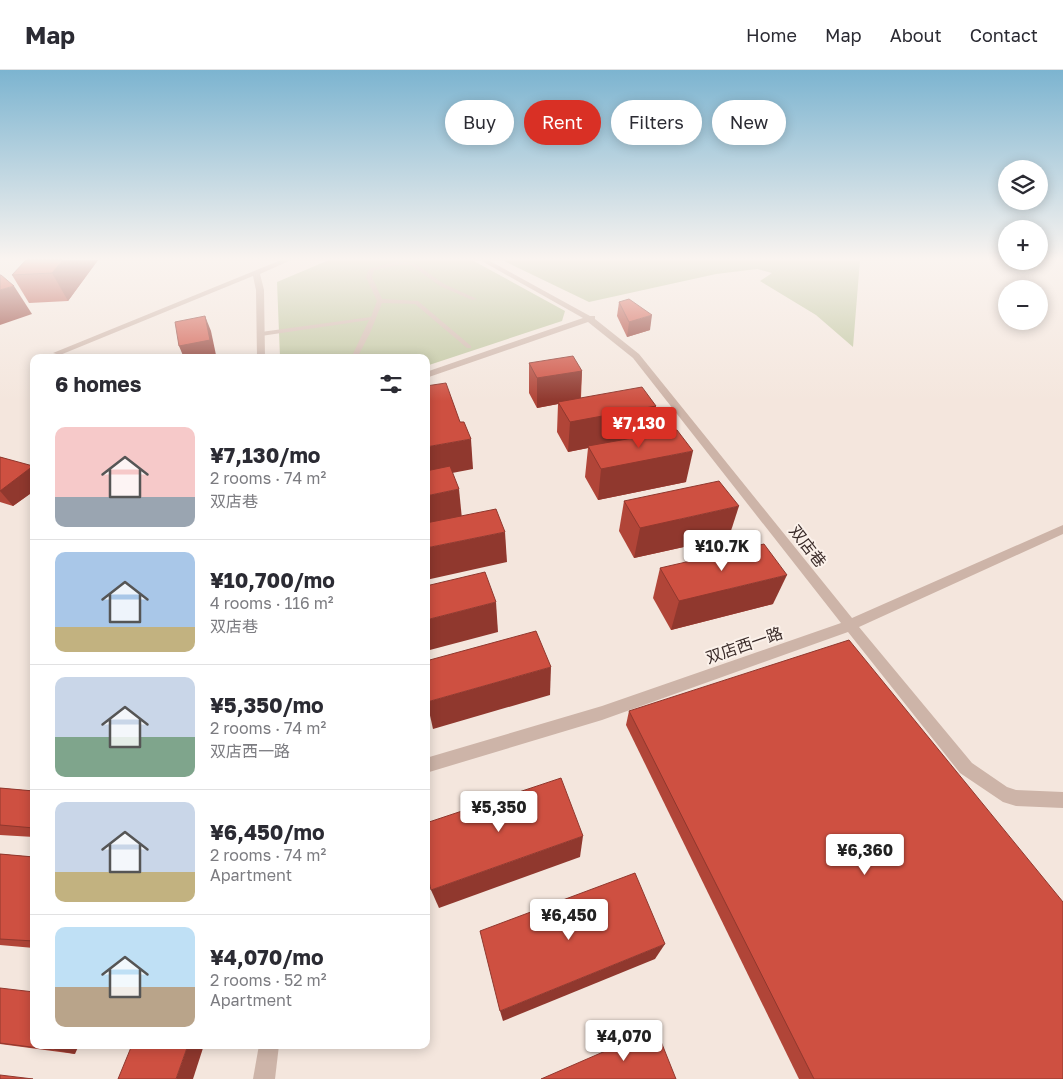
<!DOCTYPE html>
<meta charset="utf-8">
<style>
body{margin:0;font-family:"Golos Text","Noto Sans SC",sans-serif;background:#f2f2f3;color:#2b2b33;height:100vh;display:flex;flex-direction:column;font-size:19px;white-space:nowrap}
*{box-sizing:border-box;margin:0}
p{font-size:16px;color:#7c7c81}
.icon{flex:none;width:28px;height:28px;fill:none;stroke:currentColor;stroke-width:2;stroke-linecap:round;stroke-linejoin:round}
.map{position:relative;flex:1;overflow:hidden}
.drawer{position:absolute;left:30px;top:284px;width:400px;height:695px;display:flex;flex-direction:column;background:#fff;border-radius:10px;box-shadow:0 2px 12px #0003}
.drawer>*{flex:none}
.top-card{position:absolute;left:445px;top:30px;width:475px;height:45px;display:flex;gap:10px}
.buttons{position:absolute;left:998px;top:90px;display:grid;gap:10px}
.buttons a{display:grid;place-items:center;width:50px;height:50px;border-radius:50%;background:#fff;box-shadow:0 2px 12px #0003;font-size:25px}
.price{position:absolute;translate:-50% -42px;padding:0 11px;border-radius:5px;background:#fff;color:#222;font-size:16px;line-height:32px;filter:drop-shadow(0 1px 2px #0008)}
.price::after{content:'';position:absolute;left:50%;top:30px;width:15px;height:11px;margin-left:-8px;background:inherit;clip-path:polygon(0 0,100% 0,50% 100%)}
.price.selected{background:#d93025;color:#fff}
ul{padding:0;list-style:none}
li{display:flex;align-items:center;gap:15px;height:125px;padding:0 25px}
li+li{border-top:1px solid #e1e1e2}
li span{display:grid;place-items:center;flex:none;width:140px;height:100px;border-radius:10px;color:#555}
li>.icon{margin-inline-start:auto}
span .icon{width:60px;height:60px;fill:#fffc;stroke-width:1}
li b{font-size:21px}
h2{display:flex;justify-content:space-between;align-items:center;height:60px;padding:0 25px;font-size:21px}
.chip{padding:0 18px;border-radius:22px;background:#fff;box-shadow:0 2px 12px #0003;font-size:18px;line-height:45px}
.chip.selected{background:#d93025;color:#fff}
header{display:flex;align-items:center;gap:30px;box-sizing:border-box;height:70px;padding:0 25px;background:#fff;border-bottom:1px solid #e1e1e2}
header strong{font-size:24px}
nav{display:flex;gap:28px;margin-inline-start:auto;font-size:18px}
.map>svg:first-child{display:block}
</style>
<header>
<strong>Map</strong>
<nav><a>Home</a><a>Map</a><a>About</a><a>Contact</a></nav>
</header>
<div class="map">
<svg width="1063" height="1009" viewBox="0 0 1063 1009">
<rect width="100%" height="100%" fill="#f4e6dd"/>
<g fill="#bdc49c">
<polygon points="329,190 472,190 565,241 562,251 426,296 426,288 280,287 277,212"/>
<polygon points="502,190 860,190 853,277 816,245 760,211 772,203 757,199 716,204 589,232"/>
</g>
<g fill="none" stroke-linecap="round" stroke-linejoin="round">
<polygon fill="#cdb4a8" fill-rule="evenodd" points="398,191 414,193 444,214 477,229 472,230 440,216 411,195 398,195 374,200 372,207 382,229 418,231 471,276 471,278 467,278 415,234 382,233 370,263 357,288 351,288 369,250 261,266 258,264 261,262 371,247 377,231 366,207 369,199"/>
<g fill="#cdb4a8" fill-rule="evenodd">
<polygon points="281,190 291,190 260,204 264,220 265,288 257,288 256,220 253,206 60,285 53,283"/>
<polygon points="480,190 488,190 590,246 595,246 595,249 639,284 852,548 1063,455 1063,464 859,557 972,693 1007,717 1016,720 1063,722 1063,738 1016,736 1003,732 960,703 848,562 602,650 426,703 426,688 602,636 841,553 633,288 588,252 426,308 426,302 583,248"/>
<polygon points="259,975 279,975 275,1009 253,1009"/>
</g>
</g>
<g fill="#b14538">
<polygon points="98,190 68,231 29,233 12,205"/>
<polygon points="619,232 650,260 627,267 617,246"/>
<polygon points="529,293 582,301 581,328 656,336 651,364 686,412 598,430 585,407 588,378 568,382 557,362 558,334 537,338 529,323"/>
<polygon points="0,387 34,397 34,421 13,436 0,432"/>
<polygon points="624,431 729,467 634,488 619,461"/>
<polygon points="660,498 773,534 671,560 653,528"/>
<polygon points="629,641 1063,1009 799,1009 626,655"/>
<polygon points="0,718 34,721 34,767 0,765"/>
<polygon points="0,784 34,787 34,878 0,875"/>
<polygon points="0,918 75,984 0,974"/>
</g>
<g fill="#90382e">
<polygon points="63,190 98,190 68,231 52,203"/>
<polygon points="14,216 32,244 0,255 0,220"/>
<polygon points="652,245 650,260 627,267 629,252"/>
<polygon points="205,246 211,261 216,285 205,288 184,288 179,276"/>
<polygon points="582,301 580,331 558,332 558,334 537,338 537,308"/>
<polygon points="656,336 650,366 588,376 588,378 568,382 570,352"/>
<polygon points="471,369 473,399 426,408 426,377"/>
<polygon points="693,381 686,412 598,430 601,399"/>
<polygon points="33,396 34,421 13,436 0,421"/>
<polygon points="459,419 462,449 426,458 426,426"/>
<polygon points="739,436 729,467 634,488 640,458"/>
<polygon points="505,462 507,492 426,510 426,478"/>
<polygon points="787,505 773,534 671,560 679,531"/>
<polygon points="496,532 498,562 426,581 426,550"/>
<polygon points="551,597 550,625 433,659 427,632"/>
<polygon points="583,766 580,787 439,838 431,820"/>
<polygon points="665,874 655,889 503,951 500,941"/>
<polygon points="56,975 79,975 75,984 54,980"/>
<polygon points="188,975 204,975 193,1009 176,1009"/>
</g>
<g fill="#ce5041" stroke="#90382e">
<polygon points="26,190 63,190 52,203 12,205"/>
<polygon points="0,205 1,205 14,216 0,220"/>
<polygon points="629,229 652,245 629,252 619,232"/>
<polygon points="205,246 210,270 179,276 175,252"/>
<polygon points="573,286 582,301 537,308 529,293"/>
<polygon points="446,313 460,352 464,352 471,369 426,377 426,316"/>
<polygon points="642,317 656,336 570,352 558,332"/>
<polygon points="677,360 693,381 601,399 588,376"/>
<polygon points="0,387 33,396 0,421"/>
<polygon points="450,396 459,419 426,426 426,401"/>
<polygon points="719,411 739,436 640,458 624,431"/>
<polygon points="496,439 505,462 426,478 426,453"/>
<polygon points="764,474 787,505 679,531 660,498"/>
<polygon points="485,502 496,532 426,550 426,516"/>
<polygon points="536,561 551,597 427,632 426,591"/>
<polygon points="849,570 1063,832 1063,1009 814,1009 629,641"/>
<polygon points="561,708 583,766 431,820 426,798 426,753"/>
<polygon points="0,718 34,721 34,758 0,755"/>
<polygon points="0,784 34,787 34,871 0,869"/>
<polygon points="635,803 665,874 500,941 480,861"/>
<polygon points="0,918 34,922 34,975 56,975 54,980 0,973"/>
<polygon points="656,959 676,1009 541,1009"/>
<polygon points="132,975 188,975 176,1009 118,1009"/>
<polygon points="0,1005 33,1009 0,1009"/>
</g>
<linearGradient id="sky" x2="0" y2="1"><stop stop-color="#7cb4d0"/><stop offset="0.57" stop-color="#faf4f0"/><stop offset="1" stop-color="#faf4f0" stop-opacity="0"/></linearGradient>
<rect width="1063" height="331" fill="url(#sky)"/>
<g text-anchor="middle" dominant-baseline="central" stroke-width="4" stroke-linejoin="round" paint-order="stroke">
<g font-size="16" fill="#3a2b29" stroke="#fbf1ea">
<text transform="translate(808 476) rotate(52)">双店巷</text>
<text transform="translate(744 575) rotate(-19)">双店西一路</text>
</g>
</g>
</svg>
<div class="buttons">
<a><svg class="icon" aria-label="layers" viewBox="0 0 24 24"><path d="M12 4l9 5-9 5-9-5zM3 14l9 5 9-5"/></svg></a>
<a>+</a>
<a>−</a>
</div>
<b class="price selected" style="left:639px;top:379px">¥7,130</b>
<b class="price" style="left:722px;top:502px">¥10.7K</b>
<b class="price" style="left:499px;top:763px">¥5,350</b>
<b class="price" style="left:865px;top:806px">¥6,360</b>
<b class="price" style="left:569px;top:871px">¥6,450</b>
<b class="price" style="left:624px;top:992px">¥4,070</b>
<div class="top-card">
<a class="chip">Buy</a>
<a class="chip selected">Rent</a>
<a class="chip">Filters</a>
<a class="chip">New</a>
</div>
<section class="drawer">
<h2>6 homes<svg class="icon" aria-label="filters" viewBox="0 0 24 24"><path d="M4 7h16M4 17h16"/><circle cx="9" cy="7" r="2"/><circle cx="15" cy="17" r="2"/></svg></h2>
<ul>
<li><span style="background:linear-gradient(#f6c9c9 70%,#9aa5b1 0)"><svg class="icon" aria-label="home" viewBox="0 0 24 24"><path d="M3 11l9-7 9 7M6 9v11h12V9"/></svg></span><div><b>¥7,130/mo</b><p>2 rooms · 74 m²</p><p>双店巷</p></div></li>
<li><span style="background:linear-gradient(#a9c7e8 75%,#c2b280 0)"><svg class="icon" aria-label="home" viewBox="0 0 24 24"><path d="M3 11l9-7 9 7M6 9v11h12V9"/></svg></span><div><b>¥10,700/mo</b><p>4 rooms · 116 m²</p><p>双店巷</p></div></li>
<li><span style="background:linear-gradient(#c9d6e8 60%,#7fa58c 0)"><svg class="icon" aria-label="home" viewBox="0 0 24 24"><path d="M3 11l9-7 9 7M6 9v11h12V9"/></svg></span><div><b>¥5,350/mo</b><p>2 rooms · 74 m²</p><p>双店西一路</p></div></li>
<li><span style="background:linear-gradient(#c9d6e8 70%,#c2b280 0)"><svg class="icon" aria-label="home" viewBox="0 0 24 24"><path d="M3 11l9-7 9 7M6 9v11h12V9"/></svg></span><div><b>¥6,450/mo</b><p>2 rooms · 74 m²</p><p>Apartment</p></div></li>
<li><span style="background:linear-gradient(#bfe0f5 60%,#b9a48a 0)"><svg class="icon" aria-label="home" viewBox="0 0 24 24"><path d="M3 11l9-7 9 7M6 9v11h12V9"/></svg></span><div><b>¥4,070/mo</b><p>2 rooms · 52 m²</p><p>Apartment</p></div></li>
</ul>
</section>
</div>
